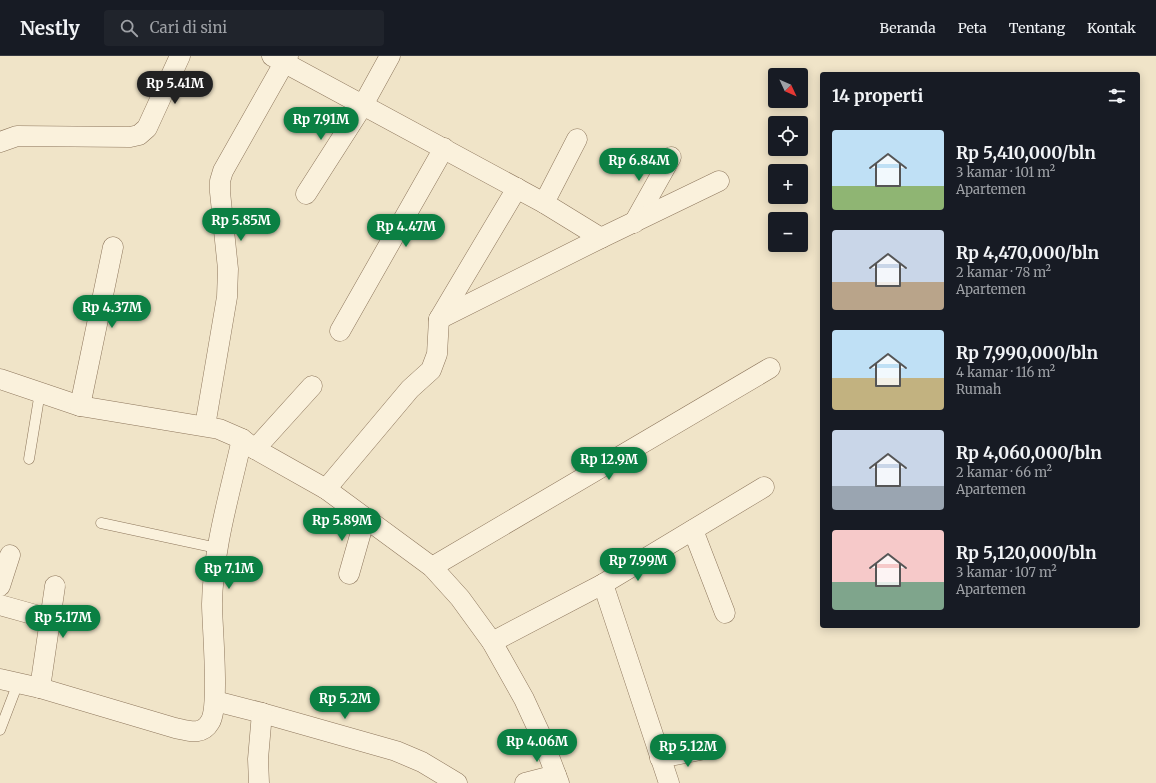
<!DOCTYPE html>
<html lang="id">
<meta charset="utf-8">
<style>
body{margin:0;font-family:Merriweather,serif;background:#20242c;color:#f1f3f6;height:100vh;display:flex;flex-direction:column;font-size:15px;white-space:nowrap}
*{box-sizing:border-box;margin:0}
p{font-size:13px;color:#9ea1a6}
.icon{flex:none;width:22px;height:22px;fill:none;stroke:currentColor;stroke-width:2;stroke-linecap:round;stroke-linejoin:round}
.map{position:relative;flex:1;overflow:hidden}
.drawer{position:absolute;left:820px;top:16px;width:320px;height:556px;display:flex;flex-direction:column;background:#171b24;border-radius:4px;box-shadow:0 2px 10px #0003}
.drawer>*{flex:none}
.needle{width:26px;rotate:134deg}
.buttons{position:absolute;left:768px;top:12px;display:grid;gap:8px}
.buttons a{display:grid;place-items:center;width:40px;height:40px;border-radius:4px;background:#171b24;box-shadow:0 2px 10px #0003;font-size:20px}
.price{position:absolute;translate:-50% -34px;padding:0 9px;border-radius:14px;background:#0b8043;color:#fff;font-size:13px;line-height:26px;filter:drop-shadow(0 1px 2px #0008)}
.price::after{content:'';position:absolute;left:50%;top:24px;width:12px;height:9px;margin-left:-6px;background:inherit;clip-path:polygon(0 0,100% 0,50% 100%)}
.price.active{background:#222;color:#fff}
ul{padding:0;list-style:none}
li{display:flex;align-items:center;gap:12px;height:100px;padding:0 12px}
li span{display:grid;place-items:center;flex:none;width:112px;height:80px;border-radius:4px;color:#555}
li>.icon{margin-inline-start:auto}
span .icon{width:48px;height:48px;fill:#fffc;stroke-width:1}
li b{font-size:17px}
h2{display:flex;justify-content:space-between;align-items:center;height:48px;padding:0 12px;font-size:17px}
header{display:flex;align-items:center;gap:24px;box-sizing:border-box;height:56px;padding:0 20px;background:#171b24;border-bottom:1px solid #363941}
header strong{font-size:19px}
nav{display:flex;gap:22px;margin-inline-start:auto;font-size:14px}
.search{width:280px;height:36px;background:#20242c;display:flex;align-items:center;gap:10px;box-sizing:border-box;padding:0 14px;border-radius:4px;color:#9ea1a6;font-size:15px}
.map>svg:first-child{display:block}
</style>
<header>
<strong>Nestly</strong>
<div class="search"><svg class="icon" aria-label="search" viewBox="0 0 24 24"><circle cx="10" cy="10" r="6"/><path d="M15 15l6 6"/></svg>Cari di sini</div>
<nav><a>Beranda</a><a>Peta</a><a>Tentang</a><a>Kontak</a></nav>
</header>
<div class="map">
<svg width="1156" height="727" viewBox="0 0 1156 727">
<rect width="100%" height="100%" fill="#f0e4c8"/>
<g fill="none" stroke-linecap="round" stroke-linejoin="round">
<defs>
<g id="lane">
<polyline points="29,403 40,336"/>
<polyline points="101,467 217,492"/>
<polyline points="0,674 18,627"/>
</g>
<g id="street">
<polyline points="272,0 544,147 601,182"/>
<polyline points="0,86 17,80 130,81 139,79 147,72 180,0"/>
<polyline points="306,138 363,49 390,0"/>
<polyline points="544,147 577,83"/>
<polyline points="634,167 671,101"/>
<polyline points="439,263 601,182 719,125"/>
<polyline points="340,275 444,92"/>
<polyline points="0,323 80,350 219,373 242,383 255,393 326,433 432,511 460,542 492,586 524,643 542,682 559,727"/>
<polyline points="80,350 113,191"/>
<polyline points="205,370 227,241 228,213 220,136 220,125 223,115 288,0"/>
<polyline points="255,393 312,330"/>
<polyline points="326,433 410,333 431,314 437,298 439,263 517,132"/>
<polyline points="693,474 725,557"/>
<polyline points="432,511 770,312"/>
<polyline points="349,518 365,462"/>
<polyline points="603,528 669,727"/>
<polyline points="0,530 10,499"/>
<polyline points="0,549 50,563"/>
<polyline points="492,586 603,528 764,431"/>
<path d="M 0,623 L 40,632 L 175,672 C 189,675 202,680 210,666 C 220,651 212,570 212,548 C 213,492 230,437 242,383"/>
<polyline points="40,632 55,530"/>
<polyline points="215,645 262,657 396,695 422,706 457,727"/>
<polyline points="660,702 710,692"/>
<polyline points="259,727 258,703 262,657"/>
<polyline points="525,727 556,719"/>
</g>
</defs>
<use href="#lane" stroke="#8d765c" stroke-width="11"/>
<use href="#street" stroke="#8d765c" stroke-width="21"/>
<use href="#lane" stroke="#faf1dc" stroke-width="10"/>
<use href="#street" stroke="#faf1dc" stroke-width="20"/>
</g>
</svg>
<div class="buttons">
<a><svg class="needle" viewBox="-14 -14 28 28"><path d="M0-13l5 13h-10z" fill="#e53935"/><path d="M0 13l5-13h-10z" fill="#9ea1a6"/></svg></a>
<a><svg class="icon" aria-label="locate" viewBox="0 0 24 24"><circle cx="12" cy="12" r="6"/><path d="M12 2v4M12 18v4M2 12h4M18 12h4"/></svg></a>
<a>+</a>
<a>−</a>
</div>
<b class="price active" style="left:175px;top:49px">Rp 5.41M</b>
<b class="price" style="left:321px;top:85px">Rp 7.91M</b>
<b class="price" style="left:639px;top:126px">Rp 6.84M</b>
<b class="price" style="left:241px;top:186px">Rp 5.85M</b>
<b class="price" style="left:406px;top:192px">Rp 4.47M</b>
<b class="price" style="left:112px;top:273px">Rp 4.37M</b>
<b class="price" style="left:609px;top:425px">Rp 12.9M</b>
<b class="price" style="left:342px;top:486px">Rp 5.89M</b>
<b class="price" style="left:638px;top:526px">Rp 7.99M</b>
<b class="price" style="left:229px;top:534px">Rp 7.1M</b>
<b class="price" style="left:63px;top:583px">Rp 5.17M</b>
<b class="price" style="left:345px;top:664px">Rp 5.2M</b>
<b class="price" style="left:537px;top:707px">Rp 4.06M</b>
<b class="price" style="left:688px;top:712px">Rp 5.12M</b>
<section class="drawer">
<h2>14 properti<svg class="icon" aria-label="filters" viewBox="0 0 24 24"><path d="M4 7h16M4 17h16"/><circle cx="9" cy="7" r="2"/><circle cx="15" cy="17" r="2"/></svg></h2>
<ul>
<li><span style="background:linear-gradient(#bfe0f5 70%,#8fb573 0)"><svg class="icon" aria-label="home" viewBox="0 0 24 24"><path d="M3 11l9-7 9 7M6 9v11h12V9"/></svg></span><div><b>Rp 5,410,000/bln</b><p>3 kamar · 101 m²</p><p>Apartemen</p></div></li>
<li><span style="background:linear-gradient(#c9d6e8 65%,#b9a48a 0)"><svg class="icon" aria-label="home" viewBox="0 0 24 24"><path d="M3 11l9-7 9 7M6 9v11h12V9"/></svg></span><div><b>Rp 4,470,000/bln</b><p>2 kamar · 78 m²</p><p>Apartemen</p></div></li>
<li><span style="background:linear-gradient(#bfe0f5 60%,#c2b280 0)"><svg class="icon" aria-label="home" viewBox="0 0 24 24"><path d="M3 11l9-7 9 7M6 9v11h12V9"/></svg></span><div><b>Rp 7,990,000/bln</b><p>4 kamar · 116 m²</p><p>Rumah</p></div></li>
<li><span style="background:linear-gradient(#c9d6e8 70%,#9aa5b1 0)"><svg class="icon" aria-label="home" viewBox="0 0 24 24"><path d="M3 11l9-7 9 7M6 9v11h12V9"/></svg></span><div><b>Rp 4,060,000/bln</b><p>2 kamar · 66 m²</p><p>Apartemen</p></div></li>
<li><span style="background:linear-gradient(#f6c9c9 65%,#7fa58c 0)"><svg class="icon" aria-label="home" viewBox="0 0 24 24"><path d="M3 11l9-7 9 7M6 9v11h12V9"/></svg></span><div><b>Rp 5,120,000/bln</b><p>3 kamar · 107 m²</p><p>Apartemen</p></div></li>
</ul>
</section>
</div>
